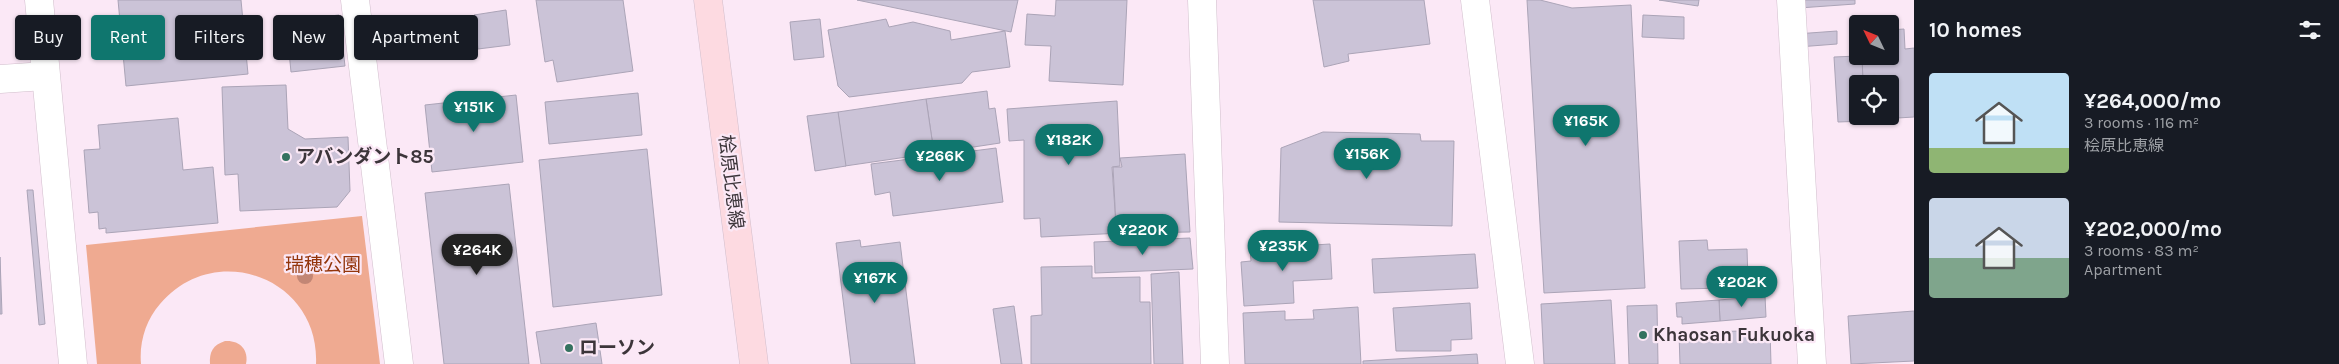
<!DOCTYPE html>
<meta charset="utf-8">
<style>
body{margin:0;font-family:Karla,"Noto Sans JP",sans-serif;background:#242831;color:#f1f3f6;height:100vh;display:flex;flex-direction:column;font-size:19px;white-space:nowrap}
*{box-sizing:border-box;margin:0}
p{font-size:16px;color:#9ea1a6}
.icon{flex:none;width:28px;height:28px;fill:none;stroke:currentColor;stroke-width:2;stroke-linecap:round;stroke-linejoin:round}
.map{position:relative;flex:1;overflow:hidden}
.details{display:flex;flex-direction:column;background:#171b24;width:425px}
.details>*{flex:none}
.top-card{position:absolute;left:15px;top:15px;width:475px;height:45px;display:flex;gap:10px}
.needle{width:32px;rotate:313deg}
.controls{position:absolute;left:1849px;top:15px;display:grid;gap:10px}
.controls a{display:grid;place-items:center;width:50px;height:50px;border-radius:5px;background:#171b24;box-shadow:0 1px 4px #0004;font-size:25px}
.price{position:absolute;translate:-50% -42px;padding:0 11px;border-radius:18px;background:#0f766e;color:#fff;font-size:16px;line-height:32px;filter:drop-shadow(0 1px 2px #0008)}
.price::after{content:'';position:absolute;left:50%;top:30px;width:15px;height:11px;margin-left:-8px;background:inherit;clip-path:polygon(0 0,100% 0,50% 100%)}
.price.active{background:#222;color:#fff}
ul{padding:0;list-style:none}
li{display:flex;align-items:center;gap:15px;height:125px;padding:0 15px}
li span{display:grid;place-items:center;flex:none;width:140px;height:100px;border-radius:5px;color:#555}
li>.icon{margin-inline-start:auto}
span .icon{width:60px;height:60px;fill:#fffc;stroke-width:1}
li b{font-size:21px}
h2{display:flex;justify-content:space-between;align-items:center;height:60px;padding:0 15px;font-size:21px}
.pill{padding:0 18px;border-radius:5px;background:#171b24;box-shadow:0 1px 4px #0004;font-size:18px;line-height:45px}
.pill.active{background:#0f766e;color:#fff}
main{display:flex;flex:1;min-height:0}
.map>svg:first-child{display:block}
</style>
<main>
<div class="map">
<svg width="1914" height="364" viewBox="0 0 1914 364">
<rect width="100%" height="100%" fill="#fbe8f6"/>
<g fill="#efaa91">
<path d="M 362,216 L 380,364 L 316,364 C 320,278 215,239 160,304 C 146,320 139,342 141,364 L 97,364 L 86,245 Z"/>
<path d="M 225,341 C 239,340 249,349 246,364 L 210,364 C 209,352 213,345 225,341 Z"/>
</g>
<g fill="#cbc3d7" stroke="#aba4b7">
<polygon points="118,0 241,0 248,74 126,86"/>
<polygon points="536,0 623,0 633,71 557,82 553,60 545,62"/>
<polygon points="857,0 1018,0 1011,32"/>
<polygon points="1056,0 1127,0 1123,85 1049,81 1051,46 1025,45 1027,14 1055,16"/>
<polygon points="1313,0 1424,0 1430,44 1348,54 1349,61 1324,67"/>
<polygon points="1527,0 1540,0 1572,8 1631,5 1645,288 1544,293"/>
<polygon points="1659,0 1699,0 1698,6"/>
<polygon points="1799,0 1855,0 1855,4 1799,8"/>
<polygon points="506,10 510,45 478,49 474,15"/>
<polygon points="339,15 345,66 291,72 286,21"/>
<polygon points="1643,15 1684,17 1684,39 1642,37"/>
<polygon points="820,19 824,57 794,60 790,22"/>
<polygon points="886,19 889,27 913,22 950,31 951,40 1005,31 1010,67 972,72 962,83 849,97 838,86 828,30"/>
<polygon points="1904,29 1905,49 1914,48 1914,117 1865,120 1865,116 1890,116 1890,84 1863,84 1862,56 1890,56 1890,30"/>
<polygon points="1837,31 1837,44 1798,47 1796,34"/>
<polygon points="1858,56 1862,56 1863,84 1858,84 1858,116 1865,116 1865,121 1838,122 1834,57"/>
<polygon points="286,85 288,129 305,139 348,137 350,191 337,207 240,211 238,174 225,175 222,87"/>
<polygon points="987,91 989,109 995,108 1000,143 934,153 926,99"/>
<polygon points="638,93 642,135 549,144 545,102"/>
<polygon points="516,95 523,162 432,172 425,105"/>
<polygon points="926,99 934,153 845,166 838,112"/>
<polygon points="1117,101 1120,166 1112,167 1116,225 1122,225 1122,233 1041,237 1040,218 1024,219 1024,140 1009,141 1007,109"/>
<polygon points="838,112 846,166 815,171 807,116"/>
<polygon points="178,118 183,170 213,167 218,223 106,233 106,228 99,229 98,212 89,213 84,150 100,149 98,125"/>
<polygon points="1323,132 1420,134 1421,141 1454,141 1452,226 1279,222 1281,148"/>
<polygon points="996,148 1003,202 893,216 890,192 875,195 871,164"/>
<polygon points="647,149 662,295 553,307 539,160"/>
<polygon points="1185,154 1190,232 1123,233 1122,225 1116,225 1113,167 1122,167 1120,158"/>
<polygon points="509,184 529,364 444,364 425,193"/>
<polygon points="27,190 33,190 45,324 39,325"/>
<polygon points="1190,238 1193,269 1095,273 1094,242"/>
<polygon points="860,240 861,247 900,242 915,364 851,364 836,243"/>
<polygon points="1707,240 1708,250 1747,249 1748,281 1727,288 1681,289 1679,241"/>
<polygon points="1330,244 1332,279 1293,281 1294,303 1244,306 1241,262 1251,261 1250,249"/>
<polygon points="1475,254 1478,288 1374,293 1372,259"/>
<polygon points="0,257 2,314 0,314"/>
<polygon points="1092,266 1092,278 1140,277 1140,302 1150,302 1151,364 1031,364 1031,316 1042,315 1041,267"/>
<polygon points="1179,272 1183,364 1154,364 1151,274"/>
<polygon points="1765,296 1766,317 1720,321 1719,300"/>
<polygon points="1611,300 1615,364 1544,364 1541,304"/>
<polygon points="1719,300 1720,321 1682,324 1682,317 1677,317 1676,303"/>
<polygon points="1470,303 1472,339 1451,340 1451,351 1396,351 1393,308"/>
<polygon points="1657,305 1658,364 1629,364 1627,306"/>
<polygon points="1014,306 1022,364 1001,364 993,309"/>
<polygon points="1358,307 1361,364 1245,364 1243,313 1285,311 1285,320 1314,319 1313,310"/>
<polygon points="1914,311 1914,361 1851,364 1848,316"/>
<polygon points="596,323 602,364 541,364 536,332"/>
<polygon points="1770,330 1771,364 1680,364 1679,333"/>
<polygon points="1477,354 1478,364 1363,364 1363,361"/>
</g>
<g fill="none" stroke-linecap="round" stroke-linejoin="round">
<defs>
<g id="minor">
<polyline points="355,0 399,364"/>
<polyline points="1202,0 1215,364"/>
<polyline points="1791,0 1812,364"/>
<polyline points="0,79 45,76"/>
</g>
<g id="tertiary">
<polyline points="39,0 73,364"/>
<polyline points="1475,0 1520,364"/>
</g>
<polyline id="secondary" points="708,0 754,364"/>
</defs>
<use href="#minor" stroke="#d1becc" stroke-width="29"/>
<use href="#tertiary" stroke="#d1becc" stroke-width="29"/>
<use href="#secondary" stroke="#d1becc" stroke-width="29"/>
<use href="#minor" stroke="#fff" stroke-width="28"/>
<use href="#tertiary" stroke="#fff" stroke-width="28"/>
<use href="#secondary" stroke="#fddae1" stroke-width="28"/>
</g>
<circle fill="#c28675" cx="305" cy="276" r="8"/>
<g fill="#34725f" stroke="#fbe8f6" stroke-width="2">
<circle cx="286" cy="157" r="5"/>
<circle cx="1643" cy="335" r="5"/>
<circle cx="569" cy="348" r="5"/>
</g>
<g text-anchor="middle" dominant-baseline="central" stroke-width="4.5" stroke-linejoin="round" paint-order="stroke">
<g font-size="19" font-weight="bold" fill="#3c353a" stroke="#fbe8f6" text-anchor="start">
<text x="296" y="157">アバンダント85</text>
<text x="1653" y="335">Khaosan Fukuoka</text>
<text x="579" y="348">ローソン</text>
</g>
<g font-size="19" fill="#3c353a" stroke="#fbe8f6">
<text transform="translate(731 182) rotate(83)">桧原比恵線</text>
</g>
<g font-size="19" fill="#93350b" stroke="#fbe8f6">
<text x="323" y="265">瑞穂公園</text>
</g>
</g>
</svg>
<div class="controls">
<a><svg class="needle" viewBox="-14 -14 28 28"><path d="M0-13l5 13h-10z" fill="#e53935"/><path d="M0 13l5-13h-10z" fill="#9ea1a6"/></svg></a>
<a><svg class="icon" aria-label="locate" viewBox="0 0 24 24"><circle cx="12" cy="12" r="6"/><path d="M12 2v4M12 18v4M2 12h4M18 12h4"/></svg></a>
</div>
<b class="price" style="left:474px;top:133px">¥151K</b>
<b class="price" style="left:1586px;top:147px">¥165K</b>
<b class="price" style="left:1069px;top:166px">¥182K</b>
<b class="price" style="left:1367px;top:180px">¥156K</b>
<b class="price" style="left:940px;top:182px">¥266K</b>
<b class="price" style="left:1143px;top:256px">¥220K</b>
<b class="price" style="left:1283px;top:272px">¥235K</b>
<b class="price active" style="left:477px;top:276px">¥264K</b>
<b class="price" style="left:875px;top:304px">¥167K</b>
<b class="price" style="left:1742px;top:308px">¥202K</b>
<div class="top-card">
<a class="pill">Buy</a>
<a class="pill active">Rent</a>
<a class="pill">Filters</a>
<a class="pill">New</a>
<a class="pill">Apartment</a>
</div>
</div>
<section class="details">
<h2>10 homes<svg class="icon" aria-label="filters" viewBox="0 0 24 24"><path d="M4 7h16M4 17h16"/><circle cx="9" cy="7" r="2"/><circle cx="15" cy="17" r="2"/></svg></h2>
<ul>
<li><span style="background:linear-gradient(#bfe0f5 75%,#8fb573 0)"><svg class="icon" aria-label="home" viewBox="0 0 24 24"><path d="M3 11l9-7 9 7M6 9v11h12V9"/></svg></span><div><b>¥264,000/mo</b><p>3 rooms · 116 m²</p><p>桧原比恵線</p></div></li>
<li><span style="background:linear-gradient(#c9d6e8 60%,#7fa58c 0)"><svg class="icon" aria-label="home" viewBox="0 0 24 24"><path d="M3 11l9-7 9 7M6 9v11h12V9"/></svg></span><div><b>¥202,000/mo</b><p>3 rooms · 83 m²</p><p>Apartment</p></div></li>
</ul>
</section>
</main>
